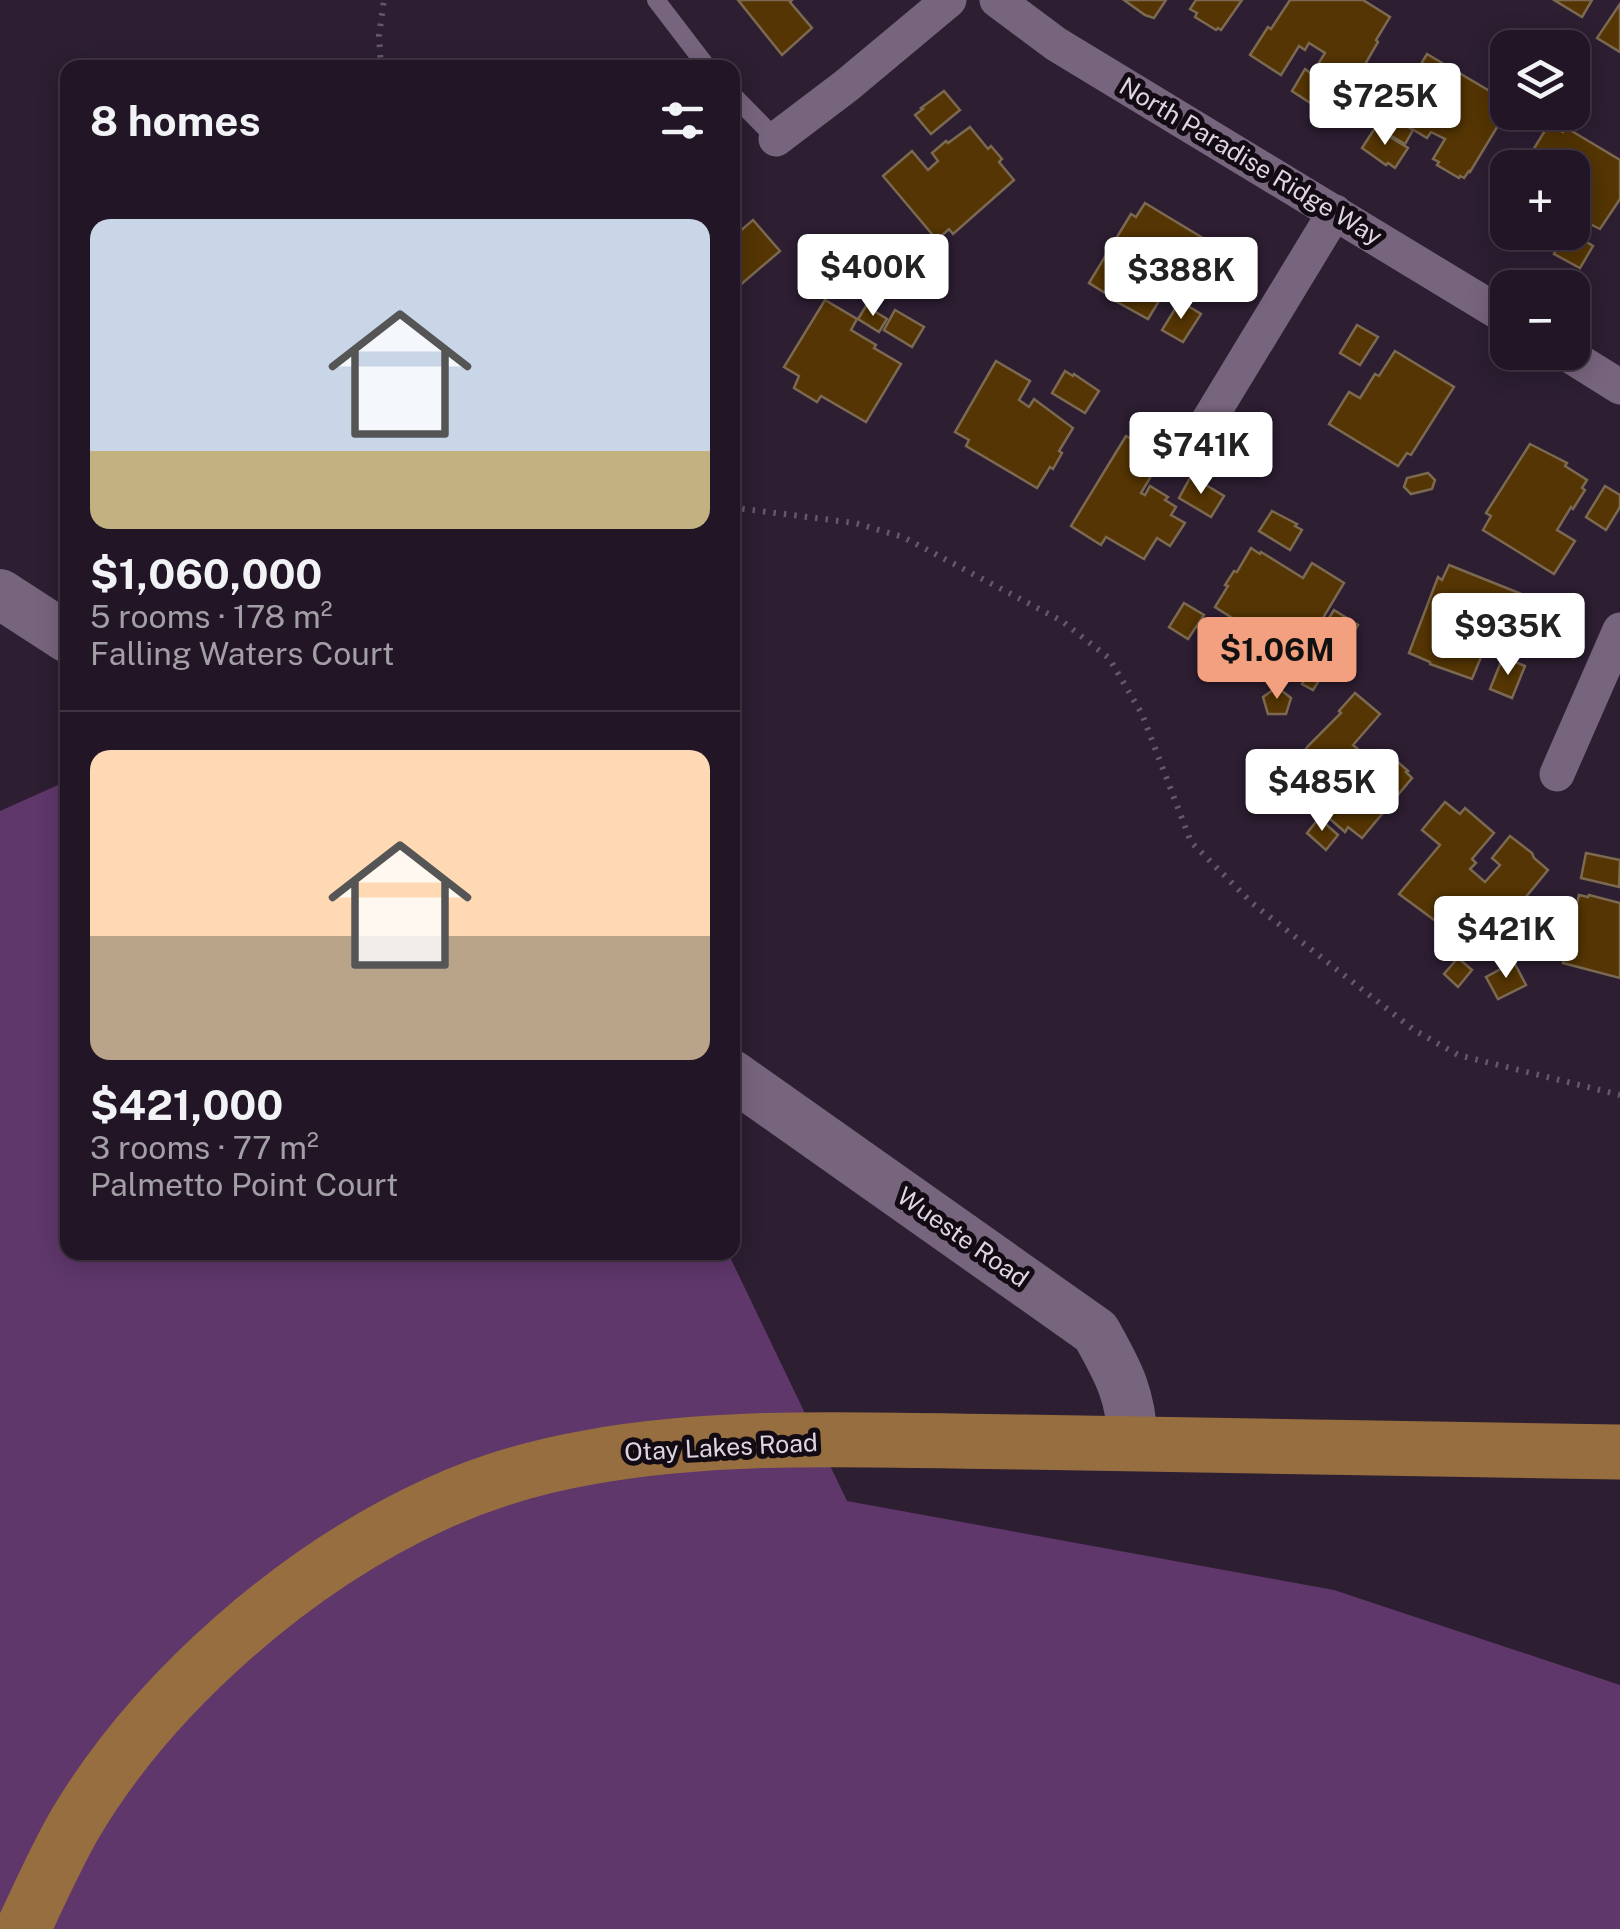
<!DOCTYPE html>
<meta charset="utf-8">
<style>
body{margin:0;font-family:"Public Sans",sans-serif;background:#2a1f2e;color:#f1f3f6;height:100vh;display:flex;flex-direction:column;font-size:38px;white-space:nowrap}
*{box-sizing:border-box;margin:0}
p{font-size:32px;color:#a29fa7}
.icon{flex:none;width:55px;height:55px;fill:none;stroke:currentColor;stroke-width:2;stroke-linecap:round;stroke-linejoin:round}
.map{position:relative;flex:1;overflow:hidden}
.details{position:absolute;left:60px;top:60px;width:680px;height:1200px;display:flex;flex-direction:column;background:#221626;border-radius:20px;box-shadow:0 5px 25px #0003,0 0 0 2px #3f3543}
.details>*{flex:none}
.fabs{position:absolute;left:1490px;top:30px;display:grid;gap:20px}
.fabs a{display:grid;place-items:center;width:100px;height:100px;border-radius:20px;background:#221626;box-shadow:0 5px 25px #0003,0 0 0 2px #3f3543;font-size:50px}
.price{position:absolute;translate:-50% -85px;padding:0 22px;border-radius:10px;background:#fff;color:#222;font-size:32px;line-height:65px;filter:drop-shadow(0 2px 5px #0008)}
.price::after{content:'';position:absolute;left:50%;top:60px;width:30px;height:22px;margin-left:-15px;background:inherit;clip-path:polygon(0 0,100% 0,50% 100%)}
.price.current{background:#f2a07f;color:#111}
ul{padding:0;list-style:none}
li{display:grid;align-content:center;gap:20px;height:530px;padding:0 30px}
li+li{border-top:2px solid #3f3543}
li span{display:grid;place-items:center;height:310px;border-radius:20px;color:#555}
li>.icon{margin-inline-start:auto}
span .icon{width:180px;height:180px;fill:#fffc;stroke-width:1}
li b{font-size:42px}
h2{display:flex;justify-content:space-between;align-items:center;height:120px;padding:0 30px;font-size:42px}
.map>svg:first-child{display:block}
</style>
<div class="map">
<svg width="1620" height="1929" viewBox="0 0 1620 1929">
<rect width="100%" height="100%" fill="#2d1e32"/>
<polygon fill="#5f376b" points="67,781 68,1252 728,1253 847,1501 1334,1590 1620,1685 1620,1929 0,1929 0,811"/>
<g fill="#543503" stroke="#7b6951" stroke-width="2.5">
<polygon points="738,0 792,0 790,2 812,28 782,55"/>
<polygon points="1124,0 1166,0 1154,18 1145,15"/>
<polygon points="1196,0 1242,0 1221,30 1218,28 1216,30 1195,17 1197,13 1190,9"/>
<polygon points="1290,0 1363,0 1390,17 1376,40 1378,42 1364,66 1365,67 1338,111 1322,101 1318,108 1292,91 1305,69 1312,74 1325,53 1309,43 1305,50 1299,46 1281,75 1250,55 1268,27 1271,29"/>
<polygon points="1554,0 1592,0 1582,17"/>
<polygon points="1620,4 1620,52 1597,38"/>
<polygon points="1427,54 1498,96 1494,102 1508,109 1470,172 1469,171 1464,178 1460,176 1459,178 1437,165 1439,162 1433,159 1445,139 1431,132 1427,138 1399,121 1400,118 1391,113 1397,104 1390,100 1396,90 1402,94 1405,89 1403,88 1412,73 1415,74"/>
<polygon points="944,91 960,110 931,134 915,115 923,109 921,108"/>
<polygon points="1393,119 1413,130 1405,144 1385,132"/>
<polygon points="1549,124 1563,132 1565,127 1620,160 1620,199 1600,229 1572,215 1572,168 1522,168"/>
<polygon points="970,127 988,149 991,146 1002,159 999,162 1014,180 953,234 949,229 937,240 883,176 912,151 928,170 938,161 932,153 946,141 948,143"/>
<polygon points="1375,128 1408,148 1395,168 1388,163 1386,165 1362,148"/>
<polygon points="1145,203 1211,243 1207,249 1210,251 1197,271 1194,270 1191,275 1179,268 1148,319 1110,298 1110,296 1089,283 1131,214 1136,217"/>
<polygon points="753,220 780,251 732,292 732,238"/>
<polygon points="1558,232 1570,232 1593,246 1580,268 1554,254 1555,252 1549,248"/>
<polygon points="825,300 857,319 851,330 876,345 874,348 901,364 866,422 821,396 817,402 794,388 799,376 784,367"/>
<polygon points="1180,301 1201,314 1183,342 1162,330"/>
<polygon points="866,306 887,319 879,332 858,319"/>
<polygon points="895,310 924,327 912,347 884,330"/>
<polygon points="1357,325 1378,337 1360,365 1340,353"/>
<polygon points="1395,351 1454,387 1411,455 1407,453 1398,466 1329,424 1349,392 1360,398 1375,374 1379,376"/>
<polygon points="996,361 1030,381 1019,400 1029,407 1034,399 1073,428 1059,451 1062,453 1053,469 1050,467 1037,488 966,446 969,440 955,432"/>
<polygon points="1065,371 1073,376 1074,374 1099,391 1085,413 1052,393"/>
<polygon points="1126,436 1163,456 1141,493 1145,495 1150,486 1168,497 1165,500 1176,507 1171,515 1185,523 1170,546 1157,538 1144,559 1106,537 1101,545 1071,526"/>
<polygon points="1530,444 1567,463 1565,466 1587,480 1582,488 1585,490 1573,509 1571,507 1557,530 1575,541 1554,574 1483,530 1491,516 1486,513"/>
<polygon points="1428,473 1435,480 1432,489 1411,494 1404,487 1407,478"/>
<polygon points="1191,476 1224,496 1211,517 1179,498"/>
<polygon points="1605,486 1620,495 1620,507 1606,530 1586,517"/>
<polygon points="1272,511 1297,524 1295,526 1302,530 1290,550 1259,531"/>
<polygon points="1251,548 1260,554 1261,552 1303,578 1312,563 1344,583 1302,653 1287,644 1283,650 1215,607 1228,586 1225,585 1234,571 1237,572"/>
<polygon points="1449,565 1524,595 1509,630 1497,625 1487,652 1484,650 1472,679 1430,664 1430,662 1409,653 1438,577 1442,580"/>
<polygon points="1184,603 1204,615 1188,639 1169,627"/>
<polygon points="1334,610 1358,625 1331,667 1328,666 1313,690 1302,684 1308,673 1302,669 1310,655 1307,653"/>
<polygon points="1503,657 1525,666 1512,698 1490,689"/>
<polygon points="1277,687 1291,698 1286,714 1268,714 1263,697"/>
<polygon points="1355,693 1380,714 1353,745 1374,763 1384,753 1388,757 1390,755 1408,771 1406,772 1412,778 1362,838 1348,827 1345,832 1284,779 1308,746 1341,713 1339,711"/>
<polygon points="1445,802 1460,814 1465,808 1494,833 1472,859 1476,863 1470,869 1485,882 1500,865 1492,858 1510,836 1532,853 1534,858 1548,870 1493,937 1490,935 1473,955 1443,931 1445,928 1399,894 1440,845 1422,830"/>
<polygon points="1319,818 1338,835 1326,850 1307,833"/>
<polygon points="1586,853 1620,860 1619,887 1581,878"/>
<polygon points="1579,895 1588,897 1589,895 1620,903 1620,978 1563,963 1569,940 1564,939 1569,921 1572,923"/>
<polygon points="1458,958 1472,970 1458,987 1444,974"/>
<polygon points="1514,962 1526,985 1498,999 1486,977"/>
</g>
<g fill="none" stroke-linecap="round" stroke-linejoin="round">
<g stroke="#66586a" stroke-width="6" stroke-dasharray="2.5 8" stroke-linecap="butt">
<polyline points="381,68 379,35 384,0"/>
<polyline points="732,506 744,509 855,523 903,537 1062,621 1109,658 1142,714 1191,842 1252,903 1414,1030 1458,1055 1620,1095"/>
</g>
<g stroke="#77657d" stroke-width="18">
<polyline points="656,0 708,68"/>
<polyline points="732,94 776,139"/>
</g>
<g stroke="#77657d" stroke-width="35">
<polyline points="997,0 1056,44 1508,318"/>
<polyline points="776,139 846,86 949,0"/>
<polyline points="1564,352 1620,387"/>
<polyline points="1207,423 1335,212"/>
<polyline points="1557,774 1620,630"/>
</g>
<g stroke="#77657d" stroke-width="50">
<polyline points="0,594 68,638"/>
<path d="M 732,1075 L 1096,1332 C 1119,1373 1131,1395 1133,1443"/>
</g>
<path stroke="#976e40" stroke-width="55" d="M 23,1929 C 40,1893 56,1857 75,1824 C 154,1691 296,1568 436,1504 C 484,1482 538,1466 591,1457 C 730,1432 882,1441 1024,1442 C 1222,1444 1421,1449 1620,1452"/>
</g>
<g text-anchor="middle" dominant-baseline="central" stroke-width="10" stroke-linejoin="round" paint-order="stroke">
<g font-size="25" fill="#dfd5e2" stroke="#120b14">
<text transform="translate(1251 161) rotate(31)">North Paradise Ridge Way</text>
<text transform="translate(963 1237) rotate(35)">Wueste Road</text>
<text transform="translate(721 1447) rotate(-3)">Otay Lakes Road</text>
</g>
</g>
</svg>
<div class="fabs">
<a><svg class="icon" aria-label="layers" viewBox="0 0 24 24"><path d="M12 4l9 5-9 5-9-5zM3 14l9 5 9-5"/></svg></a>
<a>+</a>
<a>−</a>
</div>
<b class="price" style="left:1385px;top:148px">$725K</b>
<b class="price" style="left:873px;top:319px">$400K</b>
<b class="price" style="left:1181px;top:322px">$388K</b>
<b class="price" style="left:1201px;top:497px">$741K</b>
<b class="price" style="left:1508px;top:678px">$935K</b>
<b class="price current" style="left:1277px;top:702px">$1.06M</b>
<b class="price" style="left:1322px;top:834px">$485K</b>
<b class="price" style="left:1506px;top:981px">$421K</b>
<section class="details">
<h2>8 homes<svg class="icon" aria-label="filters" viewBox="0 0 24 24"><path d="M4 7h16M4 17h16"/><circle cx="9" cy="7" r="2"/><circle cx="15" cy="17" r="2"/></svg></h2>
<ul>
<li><span style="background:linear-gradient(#c9d6e8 75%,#c2b280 0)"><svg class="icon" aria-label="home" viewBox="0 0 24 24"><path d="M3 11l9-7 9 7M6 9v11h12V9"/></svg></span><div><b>$1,060,000</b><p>5 rooms · 178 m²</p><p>Falling Waters Court</p></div></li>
<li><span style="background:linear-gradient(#ffd9b3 60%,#b9a48a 0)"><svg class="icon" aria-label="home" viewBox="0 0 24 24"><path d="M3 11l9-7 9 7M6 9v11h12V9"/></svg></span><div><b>$421,000</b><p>3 rooms · 77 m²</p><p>Palmetto Point Court</p></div></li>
</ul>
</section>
</div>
